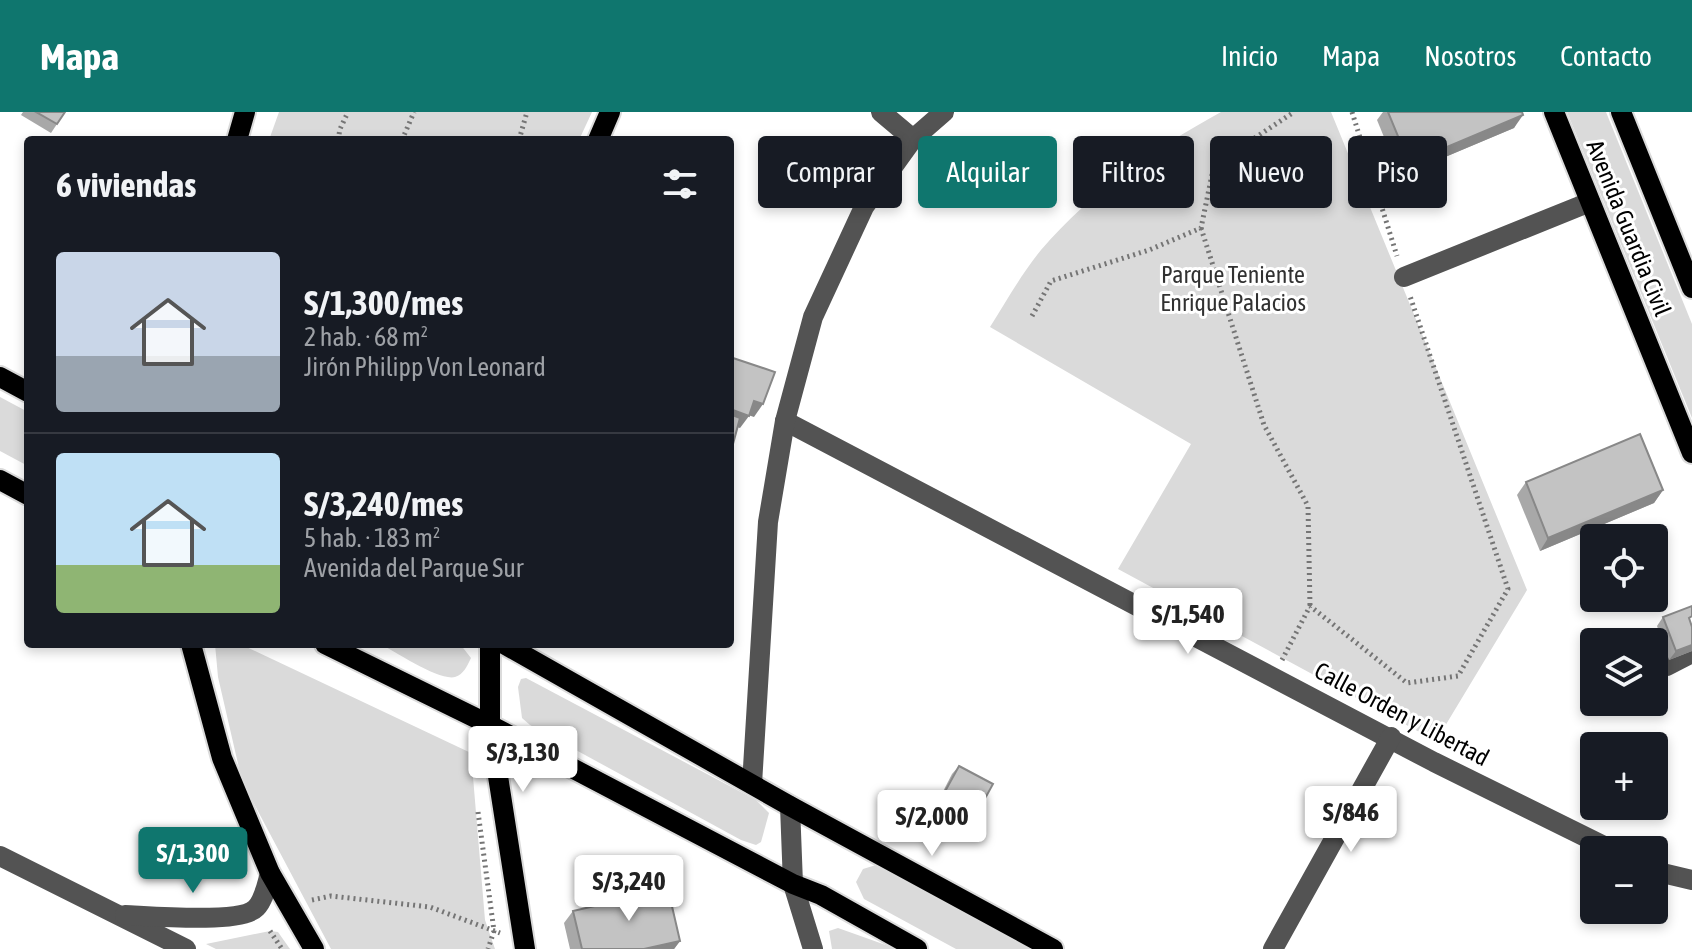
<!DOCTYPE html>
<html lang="es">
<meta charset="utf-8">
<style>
body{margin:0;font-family:"Asap Condensed",sans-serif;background:#242831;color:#f1f3f6;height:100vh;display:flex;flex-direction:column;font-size:30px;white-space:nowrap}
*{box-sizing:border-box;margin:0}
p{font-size:26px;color:#9ea1a6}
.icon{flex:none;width:44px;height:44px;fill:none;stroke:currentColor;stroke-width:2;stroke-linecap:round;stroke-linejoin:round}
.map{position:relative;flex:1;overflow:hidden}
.side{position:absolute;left:24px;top:24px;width:710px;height:512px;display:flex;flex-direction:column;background:#171b24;border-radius:8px;box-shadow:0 4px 12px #0003}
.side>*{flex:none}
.banner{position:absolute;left:758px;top:24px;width:760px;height:72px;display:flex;gap:16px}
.fabs{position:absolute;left:1580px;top:412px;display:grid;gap:16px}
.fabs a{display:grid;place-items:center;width:88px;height:88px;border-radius:8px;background:#171b24;box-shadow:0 4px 12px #0003;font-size:40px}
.price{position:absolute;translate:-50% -68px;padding:0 18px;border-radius:8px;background:#fff;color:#222;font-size:26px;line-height:52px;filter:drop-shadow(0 2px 4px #0008)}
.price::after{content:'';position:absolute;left:50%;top:48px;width:24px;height:18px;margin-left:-12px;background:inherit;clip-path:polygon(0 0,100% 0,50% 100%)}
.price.selected{background:#0f766e;color:#fff}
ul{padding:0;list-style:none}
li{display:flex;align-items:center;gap:24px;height:200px;padding:0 32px}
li+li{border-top:2px solid #363941}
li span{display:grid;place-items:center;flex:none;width:224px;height:160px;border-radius:8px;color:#555}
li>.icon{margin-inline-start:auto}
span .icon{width:96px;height:96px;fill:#fffc;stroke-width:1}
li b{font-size:34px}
h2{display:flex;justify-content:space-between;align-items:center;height:96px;padding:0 32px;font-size:34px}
.chip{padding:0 28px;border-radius:8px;background:#171b24;box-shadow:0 4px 12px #0003;font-size:28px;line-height:72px}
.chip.selected{background:#0f766e;color:#fff}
header{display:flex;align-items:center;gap:48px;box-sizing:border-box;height:112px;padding:0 40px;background:#0f766e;color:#fff}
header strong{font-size:38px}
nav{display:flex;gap:44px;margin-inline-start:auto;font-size:28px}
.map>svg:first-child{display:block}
</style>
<header>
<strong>Mapa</strong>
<nav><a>Inicio</a><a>Mapa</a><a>Nosotros</a><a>Contacto</a></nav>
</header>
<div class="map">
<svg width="1692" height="837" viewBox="0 0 1692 837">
<rect width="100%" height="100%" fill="#fff"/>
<g fill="#dadada">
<polygon points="279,0 592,0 579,28 269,28"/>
<path d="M 1221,0 L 1331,0 L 1527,478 L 1436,629 L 1118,457 L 1191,332 L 990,215 C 1006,190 1022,161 1041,138 C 1093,78 1152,38 1221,0 Z"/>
<polygon points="1567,0 1606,0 1692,212 1692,306"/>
<polygon points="0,285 28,300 28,354 0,339"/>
<polygon points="215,532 240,532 471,641 485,808 495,837 331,837 242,669 218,565"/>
<path d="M 380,532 L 460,532 L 471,546 C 467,554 464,562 455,565 C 439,569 396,540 380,532 Z"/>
<polygon points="526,566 756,688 769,701 761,730 756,733 741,728 530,613 522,606 518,575 521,567"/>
<polygon points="876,753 1029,837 956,837 864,787 856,770 863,757"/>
<polygon points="838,816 897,837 832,837 829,819"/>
<polygon points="270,819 278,820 290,837 216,837 206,832"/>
</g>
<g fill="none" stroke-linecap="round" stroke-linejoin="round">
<defs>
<g id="major">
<polyline points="1554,0 1692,341"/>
<polyline points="1621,0 1692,176"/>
<polyline points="237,28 245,0"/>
<polyline points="598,28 610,0"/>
<polyline points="0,265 28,280"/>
<polyline points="0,368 28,383"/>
<polyline points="191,532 222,646 270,761 314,837"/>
<polyline points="325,532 490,613 793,772 821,783 917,837"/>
<polyline points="490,532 490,613 525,837"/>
<polyline points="504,532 790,694 1053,837"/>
</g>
</defs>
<use href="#major" stroke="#dbdbdb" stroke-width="24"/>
<g stroke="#757575" stroke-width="5" stroke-dasharray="2 4" stroke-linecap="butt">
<polyline points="1352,0 1397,144"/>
<polyline points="338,28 340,17 348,0"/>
<polyline points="402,28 414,0"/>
<polyline points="519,28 527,0"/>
<polyline points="1201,116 1264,313 1308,394 1310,494"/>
<polyline points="1032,204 1051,169 1149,138 1201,116 1214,53 1294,0"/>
<polyline points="1282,548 1310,494 1407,571 1458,564 1508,477 1410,184"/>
<polyline points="478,700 494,819 488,837"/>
<polyline points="312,788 331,784 430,795 500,821"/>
<polyline points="270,819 282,837"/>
</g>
<g stroke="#535353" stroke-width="20">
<polyline points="881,0 913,27"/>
<polyline points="1404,165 1590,90"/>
<polyline points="785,309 1434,650 1612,738"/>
<polyline points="1644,529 1645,530"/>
<polyline points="1654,549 1667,554 1692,541"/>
<polyline points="752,672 768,410 785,309 813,205 864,95 913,27 944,0"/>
<polyline points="790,694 793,772 813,837"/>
<polyline points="0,744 186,837"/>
<polyline points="1654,759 1692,768"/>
<path d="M 125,803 C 150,804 241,812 256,796 C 264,788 267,772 270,761"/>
<polyline points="1273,837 1391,625"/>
</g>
<use href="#major" stroke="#000" stroke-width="20"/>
</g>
<g fill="#a8a8a8">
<polygon points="23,0 65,0 51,21 21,3"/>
<polygon points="1383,0 1522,0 1514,16 1400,64 1377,8"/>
<polygon points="1526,370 1663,378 1654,391 1540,439 1517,383"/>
<polygon points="1663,505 1691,511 1692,539 1669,548 1657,514"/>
<polygon points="959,654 971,712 964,721 931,703 952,662"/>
<polygon points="573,799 680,829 674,837 570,837 564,811"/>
</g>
<g fill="#888">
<polygon points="1523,3 1514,16 1400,64 1409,51"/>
<polygon points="754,289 763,292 754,305 745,302"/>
<polygon points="730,297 749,304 740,316 730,313"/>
<polygon points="1663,378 1654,391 1540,439 1548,426"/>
<polygon points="1692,533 1692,539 1669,548 1676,539"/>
<polygon points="680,829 674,837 644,837"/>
</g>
<g fill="#c3c3c3" stroke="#888" stroke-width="2">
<polygon points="36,0 65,0 57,12"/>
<polygon points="1388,0 1522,0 1523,3 1409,51"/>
<polygon points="730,245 775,260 763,292 754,289 749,304 730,297"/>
<polygon points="730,302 740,306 730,343"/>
<polygon points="1640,322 1663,378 1548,426 1526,370"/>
<polygon points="1692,494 1692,504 1689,506 1692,515 1692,533 1676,539 1663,505"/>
<polygon points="959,654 993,672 971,712 937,694"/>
<polygon points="668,777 680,829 644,837 582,837 573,799"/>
</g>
<g text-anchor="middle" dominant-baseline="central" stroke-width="6" stroke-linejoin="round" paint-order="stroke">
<g font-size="24" fill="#000" stroke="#fff">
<text transform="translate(1629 116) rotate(68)">Avenida Guardia Civil</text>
<text transform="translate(1402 602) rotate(28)">Calle Orden y Libertad</text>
</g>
<g font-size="24" fill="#313131" stroke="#fff">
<text x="1233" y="162">Parque Teniente<tspan x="1233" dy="28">Enrique Palacios</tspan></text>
</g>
</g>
</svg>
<div class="fabs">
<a><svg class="icon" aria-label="locate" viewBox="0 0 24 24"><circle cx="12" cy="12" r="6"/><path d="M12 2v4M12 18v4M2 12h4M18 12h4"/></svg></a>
<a><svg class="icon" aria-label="layers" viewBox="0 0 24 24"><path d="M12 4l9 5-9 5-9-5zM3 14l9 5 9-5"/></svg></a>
<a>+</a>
<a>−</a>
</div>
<b class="price" style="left:1188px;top:544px">S/1,540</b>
<b class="price" style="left:523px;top:682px">S/3,130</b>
<b class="price" style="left:1351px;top:742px">S/846</b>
<b class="price" style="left:932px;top:746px">S/2,000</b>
<b class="price selected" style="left:193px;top:783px">S/1,300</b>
<b class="price" style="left:629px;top:811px">S/3,240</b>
<div class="banner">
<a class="chip">Comprar</a>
<a class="chip selected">Alquilar</a>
<a class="chip">Filtros</a>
<a class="chip">Nuevo</a>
<a class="chip">Piso</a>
</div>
<section class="side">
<h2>6 viviendas<svg class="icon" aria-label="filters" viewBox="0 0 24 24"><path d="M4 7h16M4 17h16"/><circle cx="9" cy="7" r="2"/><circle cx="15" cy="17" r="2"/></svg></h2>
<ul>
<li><span style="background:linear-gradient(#c9d6e8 65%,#9aa5b1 0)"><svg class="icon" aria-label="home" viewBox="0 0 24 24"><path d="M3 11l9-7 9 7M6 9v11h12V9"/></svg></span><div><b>S/1,300/mes</b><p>2 hab. · 68 m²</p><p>Jirón Philipp Von Leonard</p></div></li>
<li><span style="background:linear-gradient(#bfe0f5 70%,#8fb573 0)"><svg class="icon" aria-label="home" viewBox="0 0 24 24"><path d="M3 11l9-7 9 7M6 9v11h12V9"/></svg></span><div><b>S/3,240/mes</b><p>5 hab. · 183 m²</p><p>Avenida del Parque Sur</p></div></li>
</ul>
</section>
</div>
